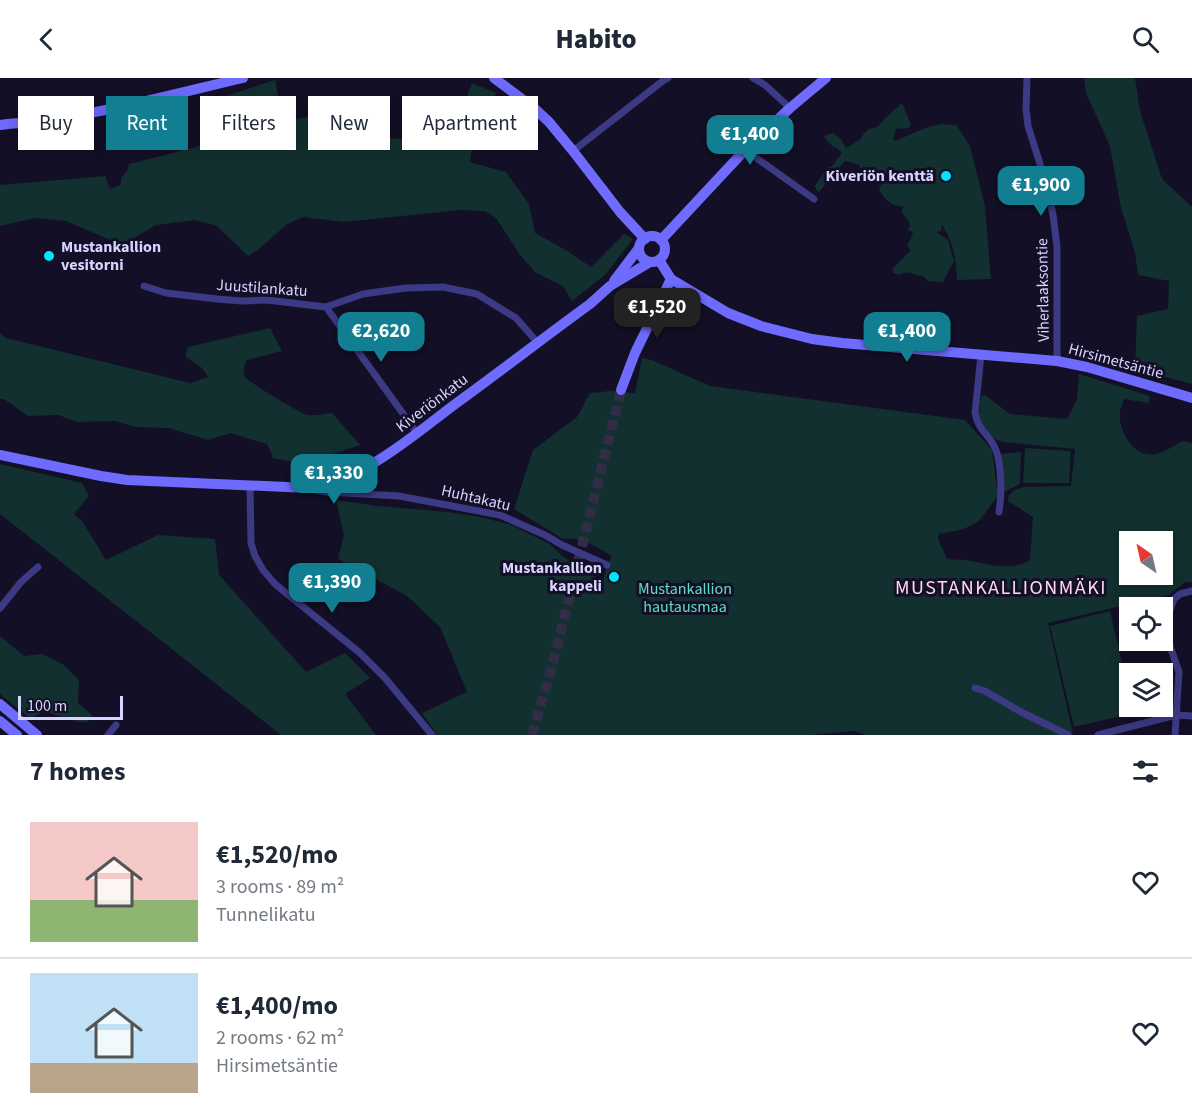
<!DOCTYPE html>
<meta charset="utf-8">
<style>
body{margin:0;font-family:"Source Sans 3",sans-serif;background:#f6f6f7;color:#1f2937;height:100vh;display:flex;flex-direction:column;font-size:22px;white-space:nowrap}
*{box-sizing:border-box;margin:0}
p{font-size:20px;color:#747a83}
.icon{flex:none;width:33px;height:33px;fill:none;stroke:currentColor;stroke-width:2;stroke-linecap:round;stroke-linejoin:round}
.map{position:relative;height:657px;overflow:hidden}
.sheet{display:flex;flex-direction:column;background:#fff;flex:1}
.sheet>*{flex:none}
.hud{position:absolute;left:18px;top:18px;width:600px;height:54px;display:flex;gap:12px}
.needle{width:39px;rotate:326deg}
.controls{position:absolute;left:1119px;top:453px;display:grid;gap:12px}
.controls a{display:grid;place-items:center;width:54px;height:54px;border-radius:0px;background:#fff;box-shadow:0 3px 15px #0003;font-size:30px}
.scale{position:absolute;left:18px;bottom:15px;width:105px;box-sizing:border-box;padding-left:6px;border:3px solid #d9d4ff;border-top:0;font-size:16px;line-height:21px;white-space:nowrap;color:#d9d4ff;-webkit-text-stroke:4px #130f26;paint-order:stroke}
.price{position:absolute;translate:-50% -51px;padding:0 14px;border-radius:12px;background:#117e91;color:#fff;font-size:20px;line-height:39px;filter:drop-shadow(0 2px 3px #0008)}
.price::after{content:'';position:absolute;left:50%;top:36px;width:18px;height:14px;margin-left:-9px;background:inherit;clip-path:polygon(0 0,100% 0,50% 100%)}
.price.on{background:#222;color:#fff}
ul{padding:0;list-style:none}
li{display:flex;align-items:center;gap:18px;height:150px;padding:0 30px}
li+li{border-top:2px solid #e0e1e3}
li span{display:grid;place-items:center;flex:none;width:168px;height:120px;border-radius:0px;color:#555}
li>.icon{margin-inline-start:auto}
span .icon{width:72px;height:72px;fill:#fffc;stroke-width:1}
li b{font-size:26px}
h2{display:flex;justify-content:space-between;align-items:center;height:72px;padding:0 30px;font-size:26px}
.pill{padding:0 21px;border-radius:0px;background:#fff;box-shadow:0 3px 15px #0003;font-size:21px;line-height:54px}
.pill.on{background:#117e91;color:#fff}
header{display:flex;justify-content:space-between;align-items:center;height:78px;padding:0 30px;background:#fff;font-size:27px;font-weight:800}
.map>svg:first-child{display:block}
</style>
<header><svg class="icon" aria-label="back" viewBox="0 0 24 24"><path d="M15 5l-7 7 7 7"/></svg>Habito<svg class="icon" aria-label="search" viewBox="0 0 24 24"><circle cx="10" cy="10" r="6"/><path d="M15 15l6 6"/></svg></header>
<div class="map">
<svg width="1192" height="657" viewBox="0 0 1192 657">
<rect width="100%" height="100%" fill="#130f26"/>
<g fill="#12302f" fill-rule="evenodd">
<polygon points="1084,0 1135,0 1140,33 1162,101 1192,129 1192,306 1135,291 1137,238 1168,231 1169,203 1138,197 1135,174 1121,130 1110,68 1086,15"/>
<polygon points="275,2 283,44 311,38 314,52 340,51 374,60 421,61 448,67 472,5 496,15 474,55 470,84 506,94 529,126 535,155 564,171 591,189 624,156 633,161 605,197 572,223 563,208 535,194 520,177 496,140 485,133 461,132 344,144 303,139 286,147 259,171 248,178 217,148 195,142 156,147 122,167 66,143 35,140 0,148 0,107 105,98 110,111 121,107 121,100 127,93 129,86 196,69 236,55 226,18"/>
<path d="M 901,26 L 903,27 L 911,47 L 909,50 L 896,51 L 893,61 L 895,63 L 925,50 L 941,46 L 956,47 L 970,68 L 985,128 L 991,201 L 957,202 C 956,180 953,163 941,145 L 942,149 L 941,153 L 936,154 L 948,162 L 954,183 L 943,204 L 928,203 L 923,198 C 914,198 908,191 899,197 L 893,195 L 893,190 L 911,172 L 907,167 L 911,160 L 913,154 L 907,152 L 910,148 L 909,144 L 901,133 L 904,128 C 891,129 886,122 879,112 L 882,105 L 875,105 L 873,96 L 869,93 L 865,96 L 862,94 L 859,87 L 845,83 L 819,114 L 816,112 L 815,108 L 827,90 L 832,88 L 842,75 L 836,69 L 834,70 L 824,59 L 826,57 L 833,55 L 841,61 L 846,70 L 861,61 L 864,55 L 869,51 L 878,49 L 884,41 Z"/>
<path d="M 270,250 L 282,273 L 247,282 C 244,287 242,294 246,300 C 252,306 301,336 308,337 C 316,338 325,336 332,335 L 360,367 L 302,386 L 273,380 L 267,366 L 231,355 L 208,362 L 169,350 L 136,349 L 115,343 L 78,344 L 58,337 L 28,338 L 4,321 L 0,321 L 0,255 L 6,260 L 190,305 L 208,299 L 202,290 L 185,278 L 188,269 Z"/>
<path d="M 642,280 L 652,282 L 710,308 L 965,342 L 992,372 L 998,418 L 979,443 L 964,451 L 939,456 L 938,461 L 947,481 C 954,482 963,481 970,483 C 990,486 1012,494 1030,482 L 1033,439 L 1008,423 L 1009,417 L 1015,412 L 1023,409 L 1071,408 L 1075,371 L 1004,364 C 991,361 985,355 978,344 L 981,318 L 985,317 L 1010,336 L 1067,341 L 1077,321 L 1079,296 L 1150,318 L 1149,325 L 1124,321 C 1123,325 1120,330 1120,334 C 1118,350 1130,373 1146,376 C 1158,379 1172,369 1182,363 L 1192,365 L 1192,504 L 1185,504 L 1169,517 L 1048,545 L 1073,656 L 1069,657 L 866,657 L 854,653 L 811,657 L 437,657 L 422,635 L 467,614 L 440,549 L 407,518 L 338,481 L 344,457 L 336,422 L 378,428 L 448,434 L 481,439 L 511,447 L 550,466 L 562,478 L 603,503 L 607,487 L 612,478 C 597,469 580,458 563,461 L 514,431 L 533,372 L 577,339 L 590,315 L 611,313 L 635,315 ZM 1130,464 L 1162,464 L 1162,496 L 1130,496 Z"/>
<polygon points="1025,370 1071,373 1069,405 1023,405"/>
<polygon points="1021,374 1020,406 1004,414 1000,376"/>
<polygon points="0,386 82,405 89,418 74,436 82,443 106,482 158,457 215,461 219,497 306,594 345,575 370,600 345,616 376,657 281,657 0,436"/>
<polygon points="1110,533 1129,617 1130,628 1132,629 1134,635 1074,649 1050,548"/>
<polygon points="0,558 24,578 42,576 64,587 79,602 78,625 93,638 87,644 79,644 44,633 32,640 28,639 0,616"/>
</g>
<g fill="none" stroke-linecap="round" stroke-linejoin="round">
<polyline stroke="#312d47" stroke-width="10" stroke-dasharray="10 5" stroke-linecap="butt" points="532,657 551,592 621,312"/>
<g stroke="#3d3a85" stroke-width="7">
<polyline points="753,0 765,7 790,30"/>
<polyline points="1027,0 1026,31 1028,48 1047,108 1053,137 1057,168 1057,283"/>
<polyline points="745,72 814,121"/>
<polyline points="573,73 664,2 668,0"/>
<polyline points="144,208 166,215 217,221 242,223 267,222 326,229 363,216 406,210 443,209 477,216 516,240 537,264"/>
<polyline points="326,229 417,355"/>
<path d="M 981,277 L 975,335 C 978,351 987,355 994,368 C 1002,382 1002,417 999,434"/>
<polyline points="355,396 359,406 364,416 399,418 500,437 545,457 562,467 607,487"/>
<polyline points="250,408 251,465 255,478 263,492 275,506 360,575 385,600 432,657"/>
<polyline points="311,411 326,414 364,416"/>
<polyline points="0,530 21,504 38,489"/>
<polyline points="975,610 985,613 1021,634 1068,657"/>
<polyline points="108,657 116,647"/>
<polyline points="1098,657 1176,637 1192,638"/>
<polyline points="1175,657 1179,594 1170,568 1168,549 1168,538 1174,521 1180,516 1192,513"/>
</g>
<g stroke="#6f6bff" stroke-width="10">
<polyline points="494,0 534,30 549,44 573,73 620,134 645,161"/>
<path d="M 0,47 C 17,45 34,44 50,42 C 115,32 179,15 243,0"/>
<circle cx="652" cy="171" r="13"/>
<polyline points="661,162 745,72 790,30 826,0"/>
<polyline points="659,182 671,201 728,235 761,248 812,261 842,265 1057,283 1087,289 1192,320"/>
<polyline points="614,203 639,170"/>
<polyline points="621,312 635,275 671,201"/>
<path d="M 0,377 L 101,398 L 127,402 L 308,410 C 366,401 412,358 458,324 C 502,292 546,258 590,226 L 610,208 L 650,184"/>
<polyline points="0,626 37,657"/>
<polyline points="0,643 17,657"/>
</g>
</g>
<g fill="#00e5ff" stroke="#130f26" stroke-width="2">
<circle cx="946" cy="98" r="6"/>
<circle cx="49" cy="178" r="6"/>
<circle cx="614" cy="499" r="6"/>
</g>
<g text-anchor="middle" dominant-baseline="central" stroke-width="6" stroke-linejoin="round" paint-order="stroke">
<g font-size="16" font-weight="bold" fill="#d9d4ff" stroke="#130f26" text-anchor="end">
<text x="934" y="98">Kiveriön kenttä</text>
<text x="61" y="169" text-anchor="start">Mustankallion<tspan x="61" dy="18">vesitorni</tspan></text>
<text x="602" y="490">Mustankallion<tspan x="602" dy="18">kappeli</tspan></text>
</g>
<g font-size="16" fill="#d9d4ff" stroke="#130f26">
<text transform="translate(262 210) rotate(4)">Juustilankatu</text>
<text transform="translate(1043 212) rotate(-91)">Viherlaaksontie</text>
<text transform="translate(1116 283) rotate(15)">Hirsimetsäntie</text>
<text transform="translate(432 325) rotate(-37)">Kiveriönkatu</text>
<text transform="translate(476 420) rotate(13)">Huhtakatu</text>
</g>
<g font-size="16" fill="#5fe0c0" stroke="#130f26">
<text x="685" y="511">Mustankallion<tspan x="685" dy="18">hautausmaa</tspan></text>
</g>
<g font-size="20" letter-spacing="1.5" fill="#ffd6f0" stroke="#130f26">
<text x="1001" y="510">MUSTANKALLIONMÄKI</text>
</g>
</g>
</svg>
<div class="controls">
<a><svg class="needle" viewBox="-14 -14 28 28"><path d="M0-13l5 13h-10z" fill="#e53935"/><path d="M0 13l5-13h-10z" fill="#747a83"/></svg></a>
<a><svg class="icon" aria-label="locate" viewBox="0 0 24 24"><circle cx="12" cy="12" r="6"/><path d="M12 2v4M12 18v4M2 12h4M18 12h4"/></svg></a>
<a><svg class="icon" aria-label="layers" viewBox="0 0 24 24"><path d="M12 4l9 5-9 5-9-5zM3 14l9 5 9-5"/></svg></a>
</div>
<div class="scale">100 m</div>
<b class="price" style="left:750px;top:88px">€1,400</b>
<b class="price" style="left:1041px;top:139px">€1,900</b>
<b class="price on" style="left:657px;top:261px">€1,520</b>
<b class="price" style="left:381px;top:285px">€2,620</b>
<b class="price" style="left:907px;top:285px">€1,400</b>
<b class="price" style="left:334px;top:427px">€1,330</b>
<b class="price" style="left:332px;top:536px">€1,390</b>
<div class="hud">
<a class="pill">Buy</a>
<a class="pill on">Rent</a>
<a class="pill">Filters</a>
<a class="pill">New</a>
<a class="pill">Apartment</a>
</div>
</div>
<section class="sheet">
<h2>7 homes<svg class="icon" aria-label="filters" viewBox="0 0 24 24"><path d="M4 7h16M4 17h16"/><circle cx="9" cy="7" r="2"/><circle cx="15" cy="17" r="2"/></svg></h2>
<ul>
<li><span style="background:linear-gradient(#f6c9c9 65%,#8fb573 0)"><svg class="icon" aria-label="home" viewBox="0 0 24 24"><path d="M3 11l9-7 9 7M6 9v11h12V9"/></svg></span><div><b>€1,520/mo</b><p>3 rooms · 89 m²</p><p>Tunnelikatu</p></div><svg class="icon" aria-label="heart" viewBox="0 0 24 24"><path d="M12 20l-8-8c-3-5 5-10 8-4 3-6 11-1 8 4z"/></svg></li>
<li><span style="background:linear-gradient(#bfe0f5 75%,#b9a48a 0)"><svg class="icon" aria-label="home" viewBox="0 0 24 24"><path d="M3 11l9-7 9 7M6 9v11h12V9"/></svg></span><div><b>€1,400/mo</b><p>2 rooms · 62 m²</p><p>Hirsimetsäntie</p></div><svg class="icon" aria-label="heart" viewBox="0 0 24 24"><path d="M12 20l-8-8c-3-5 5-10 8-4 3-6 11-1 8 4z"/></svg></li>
</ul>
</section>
